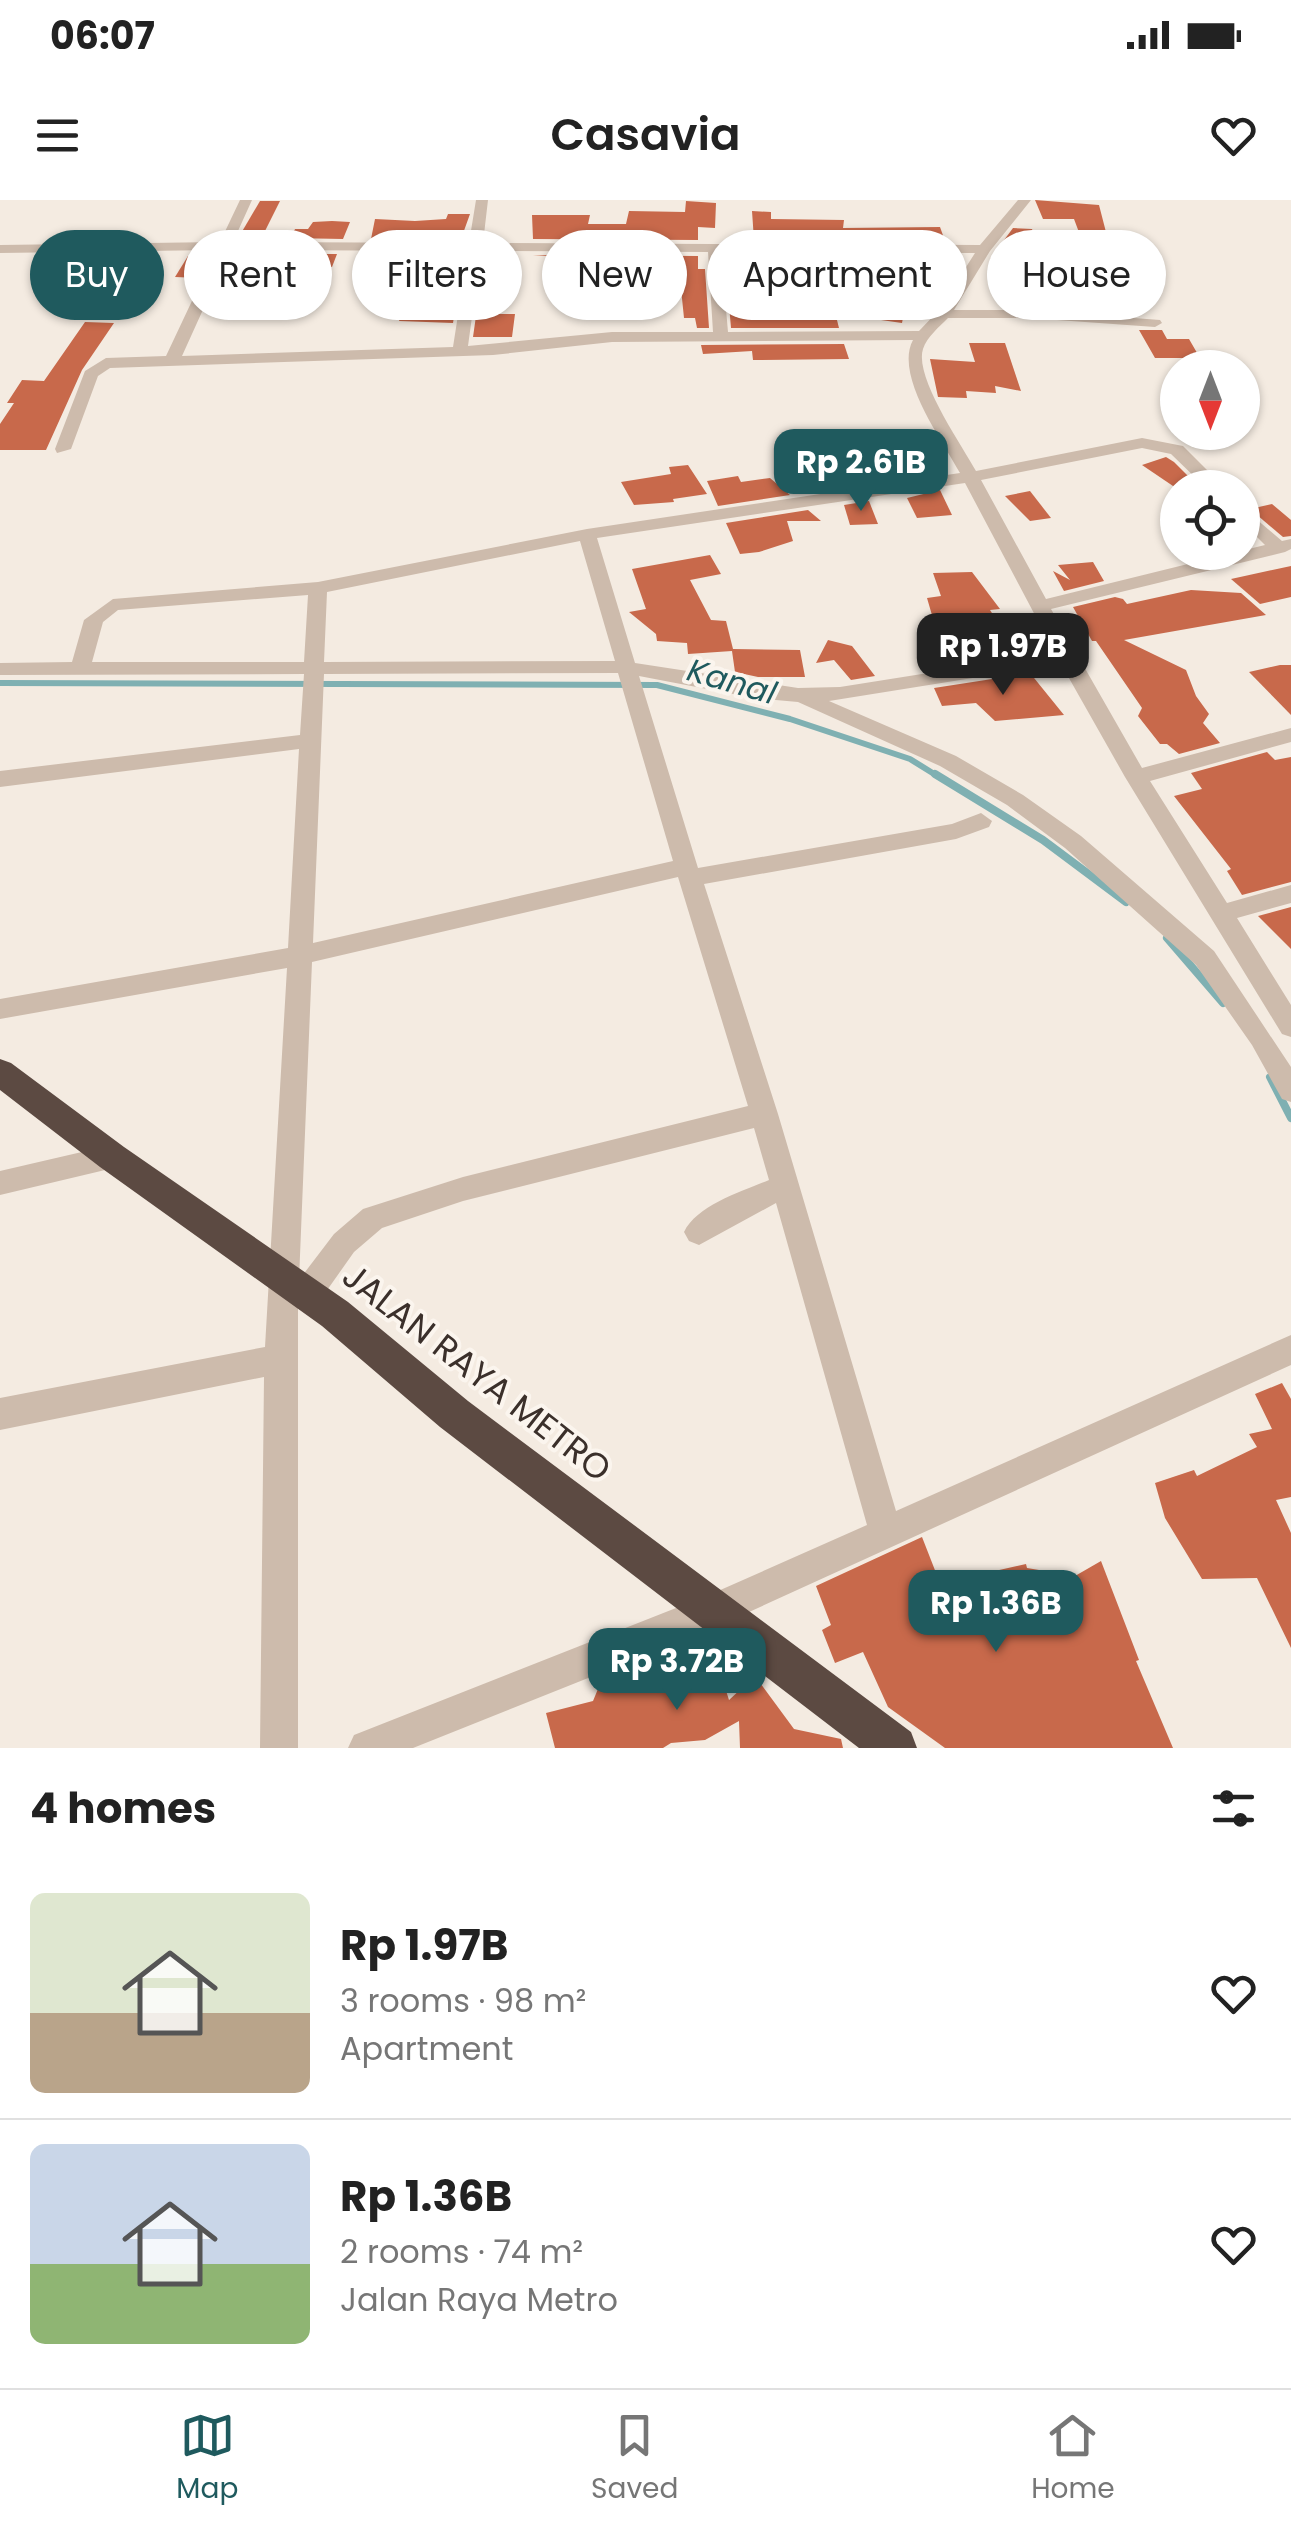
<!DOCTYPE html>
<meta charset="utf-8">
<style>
body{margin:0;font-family:Poppins,sans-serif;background:#f6f6f6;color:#222;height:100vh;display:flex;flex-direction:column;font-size:38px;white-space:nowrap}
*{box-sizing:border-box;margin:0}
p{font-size:32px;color:#767676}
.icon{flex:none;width:55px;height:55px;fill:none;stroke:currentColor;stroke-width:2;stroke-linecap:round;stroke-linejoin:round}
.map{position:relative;height:1548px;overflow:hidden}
.drawer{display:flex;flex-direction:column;background:#fff;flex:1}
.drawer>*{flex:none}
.banner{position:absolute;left:30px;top:30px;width:1232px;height:90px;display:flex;gap:20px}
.needle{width:65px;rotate:180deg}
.fabs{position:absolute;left:1160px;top:150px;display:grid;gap:20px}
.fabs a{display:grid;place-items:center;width:100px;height:100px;border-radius:50%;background:#fff;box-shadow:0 2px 8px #0004;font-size:50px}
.price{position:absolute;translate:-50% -85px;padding:0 22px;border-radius:20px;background:#1f5a5e;color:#fff;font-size:32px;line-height:65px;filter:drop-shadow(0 2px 5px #0008)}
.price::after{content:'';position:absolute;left:50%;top:60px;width:30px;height:22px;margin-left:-15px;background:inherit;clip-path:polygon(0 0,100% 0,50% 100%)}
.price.current{background:#222;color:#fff}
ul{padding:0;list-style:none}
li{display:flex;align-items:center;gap:30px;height:250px;padding:0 30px}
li+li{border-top:2px solid #e0e0e0}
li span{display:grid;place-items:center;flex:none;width:280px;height:200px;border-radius:15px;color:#555}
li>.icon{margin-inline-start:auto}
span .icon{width:120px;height:120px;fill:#fffc;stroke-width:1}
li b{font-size:42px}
h2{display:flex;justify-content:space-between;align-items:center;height:120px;padding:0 30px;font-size:42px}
.tag{padding:0 35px;border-radius:45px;background:#fff;box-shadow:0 2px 8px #0004;font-size:35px;line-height:90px}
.tag.current{background:#1f5a5e;color:#fff}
.status{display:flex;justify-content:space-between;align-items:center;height:70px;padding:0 50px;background:#fff;direction:ltr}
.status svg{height:28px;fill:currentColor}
header{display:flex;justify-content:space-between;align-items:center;height:130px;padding:0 30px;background:#fff;font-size:45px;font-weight:600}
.tabs{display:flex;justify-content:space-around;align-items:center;height:140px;border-top:2px solid #e0e0e0;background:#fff;font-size:28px;color:#767676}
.tabs a{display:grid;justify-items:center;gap:5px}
.tabs .current{color:#1f5a5e}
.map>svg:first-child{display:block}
</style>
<div class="status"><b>06:07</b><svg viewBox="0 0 49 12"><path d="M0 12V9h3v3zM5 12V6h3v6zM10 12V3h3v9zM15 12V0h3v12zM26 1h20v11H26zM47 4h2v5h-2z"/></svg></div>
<header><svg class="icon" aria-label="menu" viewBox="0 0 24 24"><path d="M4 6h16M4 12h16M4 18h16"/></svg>Casavia<svg class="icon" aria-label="heart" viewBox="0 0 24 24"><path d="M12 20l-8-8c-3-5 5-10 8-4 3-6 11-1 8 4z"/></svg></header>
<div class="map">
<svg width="1291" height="1548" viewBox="0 0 1291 1548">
<rect width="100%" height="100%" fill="#f4ebe1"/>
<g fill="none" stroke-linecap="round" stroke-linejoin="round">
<polyline stroke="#7fb0b2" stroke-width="6" points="0,483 657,485 790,519 910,559 939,577"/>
<g stroke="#7fb0b2" stroke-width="8">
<polyline points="935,574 1043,640 1126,702"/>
<polyline points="1167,738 1223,803"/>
<polyline points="1270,877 1291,918"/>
</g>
</g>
<g fill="#c8694b">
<polygon points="1035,0 1099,5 1107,36 1080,35 1074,19 1043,19"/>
<polygon points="260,1 280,1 263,35 240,35"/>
<polygon points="686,1 716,3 715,28 698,27 698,40 533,39 532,15 590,15 588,24 626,24 629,11 685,12"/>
<polygon points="752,11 771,12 771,19 844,20 843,28 940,27 945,41 754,40"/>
<polygon points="448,14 470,14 461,39 371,39 375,19 415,21 446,19"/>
<polygon points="332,21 350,22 343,39 291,38 295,29 308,29 313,22"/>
<polygon points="1013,28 1032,29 1054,86 992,83 990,59"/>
<polygon points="284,54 337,54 332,67 277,68"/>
<polygon points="368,54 458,55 455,73 461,73 453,123 399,121 415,74 363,75"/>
<polygon points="533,55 698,56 698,69 705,69 709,128 697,128 695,118 684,118 679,69 619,68 618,75 559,75 562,57"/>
<polygon points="188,56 209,57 199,78 175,77"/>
<polygon points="755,56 951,57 953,64 907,64 917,91 908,91 902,123 881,120 889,84 883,66 842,66 857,118 836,116 839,128 731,128 726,69 740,69 740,59 755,59"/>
<polygon points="482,74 497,74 486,114 515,114 512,137 473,137"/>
<polygon points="85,122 114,123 82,170 46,250 0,250 0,224 14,203 7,203 22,180 44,181"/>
<polygon points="1139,130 1162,130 1167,139 1189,139 1200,158 1155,158"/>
<polygon points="969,143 1005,143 1021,191 995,186 996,193 966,191 967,198 938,197 930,159 975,162"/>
<polygon points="844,144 849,159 753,160 752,151 703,154 701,145"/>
<polygon points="1166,257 1174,262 1193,281 1173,286 1142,265"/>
<polygon points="688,265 707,294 673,299 674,302 634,305 621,282 671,274 669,267"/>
<polygon points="738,276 741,282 770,278 790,295 718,306 707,281"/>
<polygon points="940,290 952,315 917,318 907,298"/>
<polygon points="1030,291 1051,318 1030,321 1005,296"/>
<polygon points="869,301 878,324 850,325 844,305"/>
<polygon points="1272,304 1291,320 1291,336 1283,337 1250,309"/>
<polygon points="808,310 821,321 787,321 793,341 759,352 740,354 726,323"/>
<polygon points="710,355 721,374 690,380 711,420 726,421 733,449 800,450 805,477 758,477 735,472 732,451 688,454 687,443 657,441 656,434 629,412 646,409 632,369"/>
<polygon points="1093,362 1104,381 1064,391 1053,371 1070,380 1058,365"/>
<polygon points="1291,366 1291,397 1260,404 1231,379"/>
<polygon points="972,372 1000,409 990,410 1019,455 961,464 934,422 927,398 941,396 933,373"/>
<polygon points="1191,390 1241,393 1266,415 1124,440 1186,470 1196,496 1209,514 1203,523 1220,543 1179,554 1167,544 1160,544 1138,516 1142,508 1096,441 1092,441 1073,407 1115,397 1123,399 1127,404"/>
<polygon points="828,440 852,446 875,476 851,480 834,460 816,463"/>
<polygon points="1280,465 1291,465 1291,515 1249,472"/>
<polygon points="1030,473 1064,515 995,521 976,503 942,506 934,488"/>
<polygon points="1267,552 1275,560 1291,557 1291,682 1242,695 1227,671 1231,669 1174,596 1202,589 1191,573"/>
<polygon points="1291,707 1291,749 1258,716"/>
<polygon points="1282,1183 1291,1199 1291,1297 1276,1300 1291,1333 1291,1448 1257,1378 1202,1379 1165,1318 1155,1283 1194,1270 1197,1276 1257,1247 1249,1234 1272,1229 1255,1194"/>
<polygon points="922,1337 947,1401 988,1385 986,1373 1026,1364 1027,1368 1075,1376 1101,1361 1139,1460 1136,1461 1173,1548 945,1548 888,1507 863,1452 835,1463 822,1430 831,1425 816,1386"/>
<polygon points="697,1448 714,1476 721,1475 729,1500 755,1476 794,1529 841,1539 843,1548 740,1548 739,1521 705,1540 671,1543 663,1548 555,1548 546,1513 593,1501 600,1484 653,1471 652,1467"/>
</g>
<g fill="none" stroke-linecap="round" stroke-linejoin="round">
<g fill="#cdbbac" fill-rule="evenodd">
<path d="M 240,0 L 252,0 L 233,42 L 469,43 L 476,0 L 488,0 L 483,43 L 980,45 L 1018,0 L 1031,0 L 990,51 L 954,110 L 1029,110 L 1160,120 L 1162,123 L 1155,127 L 1029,118 L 948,118 C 939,127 927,137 923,149 C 914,177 961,244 976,271 L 1142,238 L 1183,246 L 1225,288 L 1206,288 L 1171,254 L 1142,248 L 981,280 L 1046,399 L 1265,345 L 1242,322 L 1242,307 L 1282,341 L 1291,339 L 1291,349 L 1285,352 L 1051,409 L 1142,568 L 1291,528 L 1291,542 L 1150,581 L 1227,703 L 1291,685 L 1291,703 L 1237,718 L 1291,805 L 1291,837 L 1282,834 L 1125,577 L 1061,464 L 829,501 L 956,556 L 1023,595 L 1081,636 L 1214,751 L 1291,867 L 1291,902 L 1282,899 L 1252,845 L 1196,765 L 1065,648 L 1007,605 L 940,566 L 798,502 L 754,498 L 639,476 L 698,668 L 952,624 L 981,613 L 992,621 L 989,627 L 956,639 L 704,684 L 778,914 L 896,1311 L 1291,1135 L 1291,1165 L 716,1427 L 413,1548 L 348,1548 L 354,1535 L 709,1395 L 867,1325 L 776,1003 L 699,1045 L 689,1041 L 684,1032 C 697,1005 743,991 769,980 L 754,928 L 463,1001 L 382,1028 L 354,1052 L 318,1103 L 307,1107 L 298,1103 L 298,1548 L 260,1548 L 264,1177 L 0,1230 L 0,1198 L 265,1147 L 287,768 L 0,819 L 0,799 L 288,748 L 299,549 L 0,587 L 0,571 L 300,535 L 304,474 L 0,475 L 0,463 L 72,462 L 84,420 L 113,399 L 318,382 L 587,329 L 960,273 C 942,240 894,175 913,140 L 612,142 L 493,155 L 110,168 L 98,176 L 71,249 L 57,253 L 55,249 L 85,171 L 106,158 L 166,156 L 216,50 L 0,53 L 0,45 L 220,42 ZM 230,50 L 468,51 L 453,147 L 182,156 ZM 481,51 L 708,52 L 713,132 L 612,132 L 468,146 ZM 721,52 L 975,53 L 938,111 L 919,131 L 728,132 ZM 965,283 L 1055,453 L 840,487 L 798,488 L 635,463 L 597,338 ZM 580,341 L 615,461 L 324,462 L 327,392 ZM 308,395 L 304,462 L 92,462 L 103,422 L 118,410 ZM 618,473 L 673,661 L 313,743 L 324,474 ZM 678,677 L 748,906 L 463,977 L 363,1009 L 334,1034 L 299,1080 L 312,762 Z"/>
<polygon points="112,945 122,948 126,957 122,966 0,995 0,971"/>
</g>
<polygon fill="#5c4a42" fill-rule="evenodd" points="0,859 11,863 124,947 348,1102 468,1201 911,1532 917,1548 859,1548 440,1227 322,1126 100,967 0,890"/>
</g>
<g text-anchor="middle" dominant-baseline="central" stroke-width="8" stroke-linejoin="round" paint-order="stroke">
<g font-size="32" font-style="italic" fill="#1f5a5e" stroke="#fbf5ee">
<text transform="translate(732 481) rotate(16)">Kanal</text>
</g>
<g font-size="35" fill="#3b302b" stroke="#fbf5ee">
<text transform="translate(477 1172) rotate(38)">JALAN RAYA METRO</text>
</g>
</g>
</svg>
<div class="fabs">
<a><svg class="needle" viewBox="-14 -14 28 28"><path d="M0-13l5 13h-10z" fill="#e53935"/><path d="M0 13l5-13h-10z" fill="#767676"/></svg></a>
<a><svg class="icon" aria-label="locate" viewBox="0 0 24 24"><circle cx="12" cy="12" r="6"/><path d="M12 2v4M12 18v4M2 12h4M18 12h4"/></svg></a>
</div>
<b class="price" style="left:861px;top:314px">Rp 2.61B</b>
<b class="price current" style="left:1003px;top:498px">Rp 1.97B</b>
<b class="price" style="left:996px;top:1455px">Rp 1.36B</b>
<b class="price" style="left:677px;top:1513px">Rp 3.72B</b>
<div class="banner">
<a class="tag current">Buy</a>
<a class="tag">Rent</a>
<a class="tag">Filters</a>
<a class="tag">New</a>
<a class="tag">Apartment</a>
<a class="tag">House</a>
</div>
</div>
<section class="drawer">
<h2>4 homes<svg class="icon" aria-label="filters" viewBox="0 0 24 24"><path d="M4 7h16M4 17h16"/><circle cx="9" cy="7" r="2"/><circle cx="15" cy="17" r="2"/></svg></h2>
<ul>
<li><span style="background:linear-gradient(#dfe7d0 60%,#b9a48a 0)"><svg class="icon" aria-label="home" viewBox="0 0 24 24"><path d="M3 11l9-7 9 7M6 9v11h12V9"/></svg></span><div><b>Rp 1.97B</b><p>3 rooms · 98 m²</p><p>Apartment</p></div><svg class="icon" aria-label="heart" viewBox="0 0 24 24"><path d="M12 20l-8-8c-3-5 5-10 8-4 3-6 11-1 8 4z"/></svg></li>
<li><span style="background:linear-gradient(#c9d6e8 60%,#8fb573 0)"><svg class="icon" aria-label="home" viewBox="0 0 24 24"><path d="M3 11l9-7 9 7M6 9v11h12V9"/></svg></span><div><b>Rp 1.36B</b><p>2 rooms · 74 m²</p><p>Jalan Raya Metro</p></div><svg class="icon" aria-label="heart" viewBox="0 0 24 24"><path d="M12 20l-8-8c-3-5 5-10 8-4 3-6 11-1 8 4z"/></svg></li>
</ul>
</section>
<nav class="tabs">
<a class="current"><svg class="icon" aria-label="map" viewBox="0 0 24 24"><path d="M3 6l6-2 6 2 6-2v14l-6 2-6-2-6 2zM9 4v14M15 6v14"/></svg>Map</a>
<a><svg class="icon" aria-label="saved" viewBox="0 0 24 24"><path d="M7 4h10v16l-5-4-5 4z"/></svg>Saved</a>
<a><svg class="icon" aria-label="home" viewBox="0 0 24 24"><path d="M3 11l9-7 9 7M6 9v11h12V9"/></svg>Home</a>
</nav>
